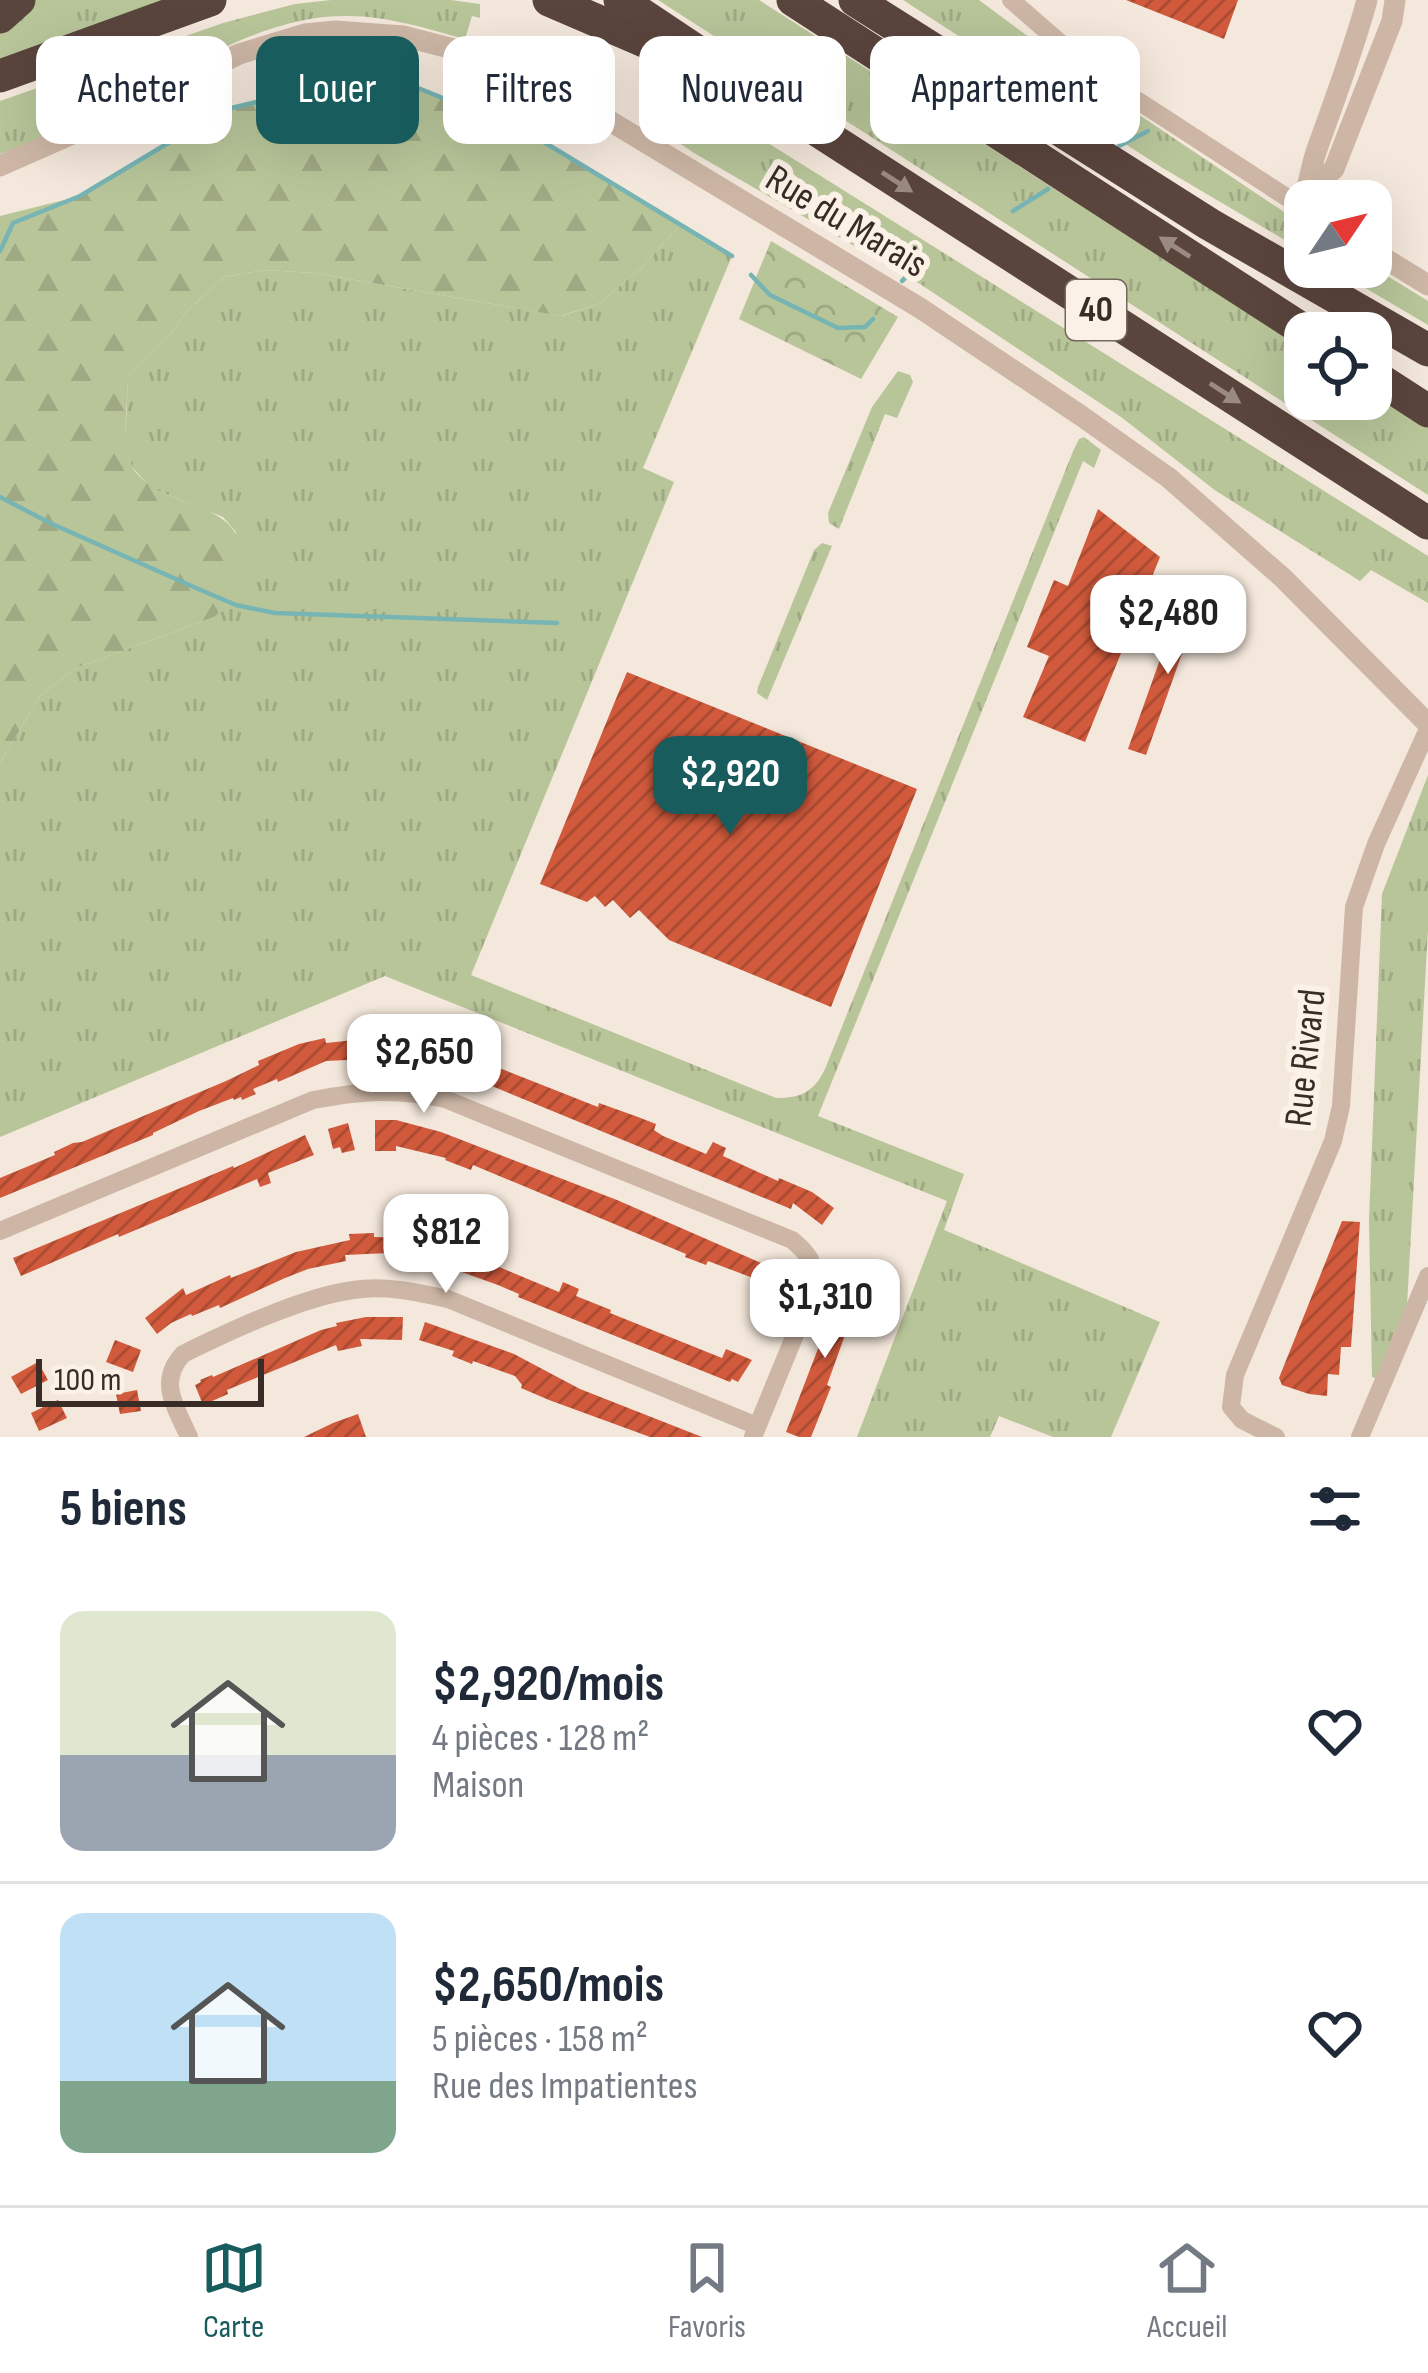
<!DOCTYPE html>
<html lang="fr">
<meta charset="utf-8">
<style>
body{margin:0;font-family:"Sofia Sans Condensed",sans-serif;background:#f6f6f7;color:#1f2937;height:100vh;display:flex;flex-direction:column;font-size:45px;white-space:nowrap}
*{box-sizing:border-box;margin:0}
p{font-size:39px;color:#747a83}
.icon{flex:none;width:66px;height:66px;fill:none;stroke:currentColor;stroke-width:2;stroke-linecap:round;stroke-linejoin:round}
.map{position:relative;height:1437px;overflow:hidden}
.details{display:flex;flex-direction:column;background:#fff;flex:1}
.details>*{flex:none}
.banner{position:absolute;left:36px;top:36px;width:1356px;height:108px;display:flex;gap:24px}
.needle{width:78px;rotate:55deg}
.controls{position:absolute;left:1284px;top:180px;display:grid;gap:24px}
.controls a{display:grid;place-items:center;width:108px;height:108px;border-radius:24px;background:#fff;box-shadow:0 12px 48px #0002;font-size:60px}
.scale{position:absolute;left:36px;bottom:30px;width:228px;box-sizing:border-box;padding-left:12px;border:6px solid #392c27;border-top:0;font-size:33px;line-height:42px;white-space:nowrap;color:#392c27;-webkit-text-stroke:9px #fbf1e7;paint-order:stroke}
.price{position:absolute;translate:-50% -102px;padding:0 27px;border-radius:24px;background:#fff;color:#222;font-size:39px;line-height:78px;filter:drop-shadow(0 3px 6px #0008)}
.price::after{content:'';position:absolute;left:50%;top:72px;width:36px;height:27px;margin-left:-18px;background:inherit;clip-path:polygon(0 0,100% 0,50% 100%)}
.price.on{background:#195c5e;color:#fff}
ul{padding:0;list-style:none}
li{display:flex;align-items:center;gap:36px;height:300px;padding:0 60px}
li+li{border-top:3px solid #e0e1e3}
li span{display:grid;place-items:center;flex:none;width:336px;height:240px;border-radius:24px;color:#555}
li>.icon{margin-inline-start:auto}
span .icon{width:144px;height:144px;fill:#fffc;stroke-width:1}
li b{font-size:51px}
h2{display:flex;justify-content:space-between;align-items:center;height:144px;padding:0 60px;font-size:51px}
.chip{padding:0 42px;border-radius:24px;background:#fff;box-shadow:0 12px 48px #0002;font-size:42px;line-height:108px}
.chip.on{background:#195c5e;color:#fff}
.dock{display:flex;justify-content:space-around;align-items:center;height:168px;border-top:3px solid #e0e1e3;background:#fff;font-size:33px;color:#747a83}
.dock a{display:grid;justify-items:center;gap:6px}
.dock .on{color:#195c5e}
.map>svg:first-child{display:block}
</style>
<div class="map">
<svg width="1428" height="1437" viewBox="0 0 1428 1437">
<defs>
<pattern id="grass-tufts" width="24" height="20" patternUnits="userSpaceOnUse" patternTransform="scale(3)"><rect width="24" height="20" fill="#b8c599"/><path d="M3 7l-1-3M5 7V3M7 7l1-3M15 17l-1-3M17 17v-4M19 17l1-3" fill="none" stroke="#9fa984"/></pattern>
<pattern id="forest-firs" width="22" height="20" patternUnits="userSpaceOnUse" patternTransform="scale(3)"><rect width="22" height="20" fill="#b8c599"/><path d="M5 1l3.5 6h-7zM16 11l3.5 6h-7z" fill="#9fa984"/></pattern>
<pattern id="park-crowns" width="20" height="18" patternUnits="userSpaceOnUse" patternTransform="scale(3)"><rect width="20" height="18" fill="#b8c599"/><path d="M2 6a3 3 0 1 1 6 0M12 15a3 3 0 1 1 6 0" fill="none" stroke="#9fa984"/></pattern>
<pattern id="building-hatch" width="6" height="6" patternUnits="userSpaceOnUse" patternTransform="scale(3)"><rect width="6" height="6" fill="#d15a3c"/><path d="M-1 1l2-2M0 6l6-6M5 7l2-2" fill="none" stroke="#ab4b32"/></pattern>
</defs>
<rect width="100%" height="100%" fill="#f4e7db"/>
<g fill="url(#grass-tufts)">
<polygon points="34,0 168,0 0,59 0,31"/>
<path d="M 331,0 L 451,0 L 480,4 L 480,18 L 472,16 L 465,39 C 428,29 388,16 348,16 C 282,15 223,47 167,77 C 113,105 58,135 0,154 L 0,101 L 223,23 L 295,4 Z"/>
<polygon points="658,0 759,0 1305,349 1305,399 1371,399 1371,391 1428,427 1428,495"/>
<polygon points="903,0 979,0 1087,80 1305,226 1305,252 1161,167"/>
<polygon points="691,105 717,111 1428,556 1428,603 1371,570 1360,581 1216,491 1121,417 920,284 694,153 644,119 688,132 702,131"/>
<path d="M 681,224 L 732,256 L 643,468 L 674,482 L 471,975 L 776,1098 C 801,1098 814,1092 825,1069 L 1074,449 L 1079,439 L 1084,437 L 1101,450 L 1094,468 L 1083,461 L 818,1116 L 964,1174 L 944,1230 L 1160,1322 L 1111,1437 L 1053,1437 L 999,1416 L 990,1437 L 857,1437 L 947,1201 L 385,976 L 0,1137 L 0,763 L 40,696 L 76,668 L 214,617 L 236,532 L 223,517 L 151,488 L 132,467 L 125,447 L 128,377 L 169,336 L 186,312 L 224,277 L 264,270 L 315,273 L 562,316 L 600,303 L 642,267 Z"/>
<polygon points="1371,266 1428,301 1428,325 1330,267"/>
<polygon points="898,371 910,375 913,382 897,418 885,414 839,529 829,523 828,513 872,407"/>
<polygon points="822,543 832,546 767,700 757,693 758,687 814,550"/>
<polygon points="1428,775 1428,930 1407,1305 1377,1379 1372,1377 1369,1220 1382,894"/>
</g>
<path fill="url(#forest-firs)" d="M 357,78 L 418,88 L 529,133 L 681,224 L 642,267 L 600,303 L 561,316 L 315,273 L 264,270 L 224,277 L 186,312 L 169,336 L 128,377 C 128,403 120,449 134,470 C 166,514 250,496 241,569 C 239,588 228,605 214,617 L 76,668 L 40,696 L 0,763 L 0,216 L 80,196 L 223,110 Z"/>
<polygon fill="url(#park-crowns)" points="771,241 898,317 861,379 739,319"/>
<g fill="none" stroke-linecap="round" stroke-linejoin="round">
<g stroke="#77b4b4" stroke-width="4.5">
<polyline points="1119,146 1148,131"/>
<polyline points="1013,211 1048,189"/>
<polyline points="0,251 13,223 80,196 223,110 357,78 418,88 529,133 732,256"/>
<polyline points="751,275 770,295 838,328 865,327 873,319"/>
<polyline points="902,281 923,261"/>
<polyline points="0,497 50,523 196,588 236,605 275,613 557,623"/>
</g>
</g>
<g fill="url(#building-hatch)">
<polygon points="1126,0 1238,0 1224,39"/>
<polygon points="1098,509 1160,557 1085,742 1023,717 1049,656 1027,647 1054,580 1068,586"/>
<polygon points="1176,615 1215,629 1206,653 1185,645 1146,755 1128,749"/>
<polygon points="627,672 917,789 831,1007 669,940 639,910 630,918 613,900 605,907 595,896 587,902 540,884"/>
<polygon points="383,1035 406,1036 406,1039 454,1050 598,1107 599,1103 638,1117 656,1124 654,1130 663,1136 706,1154 713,1142 726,1148 723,1156 778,1181 779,1178 812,1192 834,1208 822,1225 793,1203 791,1209 470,1077 405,1060 405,1063 388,1063 388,1058 326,1061 278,1082 277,1079 253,1089 256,1094 242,1100 241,1097 234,1100 233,1098 199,1111 153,1133 153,1135 0,1198 0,1178 55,1155 54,1152 73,1143 82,1142 226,1081 259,1065 258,1061 299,1044 325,1038 326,1043 383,1037"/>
<polygon points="375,1120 396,1120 441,1132 617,1200 770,1267 772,1263 784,1268 771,1301 752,1293 755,1285 751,1284 753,1278 708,1261 706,1265 685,1257 686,1254 473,1165 471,1170 445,1160 446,1158 396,1146 396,1151 375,1151"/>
<polygon points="348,1123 355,1150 342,1153 340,1147 333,1149 328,1129"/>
<polygon points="305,1135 314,1155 268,1173 271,1183 260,1187 257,1179 119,1237 118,1234 21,1276 13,1258 233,1166 234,1168"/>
<polygon points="1342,1221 1360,1222 1351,1347 1341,1347 1339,1375 1328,1374 1327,1396 1309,1394 1282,1385 1279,1378"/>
<polygon points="374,1233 374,1237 412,1238 451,1247 559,1292 563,1282 579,1289 576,1296 611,1310 610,1313 722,1358 726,1349 752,1360 738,1382 732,1379 730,1382 518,1297 519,1294 498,1285 445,1266 412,1259 388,1258 388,1253 345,1255 346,1261 308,1269 285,1278 220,1308 219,1305 192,1316 191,1314 171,1323 157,1334 145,1318 183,1288 186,1295 230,1275 231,1278 296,1252 350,1240 349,1234"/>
<polygon points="845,1274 865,1277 861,1297 859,1296 827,1385 831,1387 811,1437 799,1437 786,1432 834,1307 839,1309"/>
<polygon points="366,1317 403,1317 402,1340 360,1339 362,1346 338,1351 336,1345 227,1390 228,1394 203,1405 195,1385 201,1382 200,1380 212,1375 213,1377 321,1330 337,1326 336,1323"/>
<polygon points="425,1322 514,1354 580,1389 702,1437 650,1437 549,1400 521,1388 522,1385 515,1376 473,1361 472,1364 452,1356 454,1351 419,1340"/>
<polygon points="115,1340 141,1350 133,1372 106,1362"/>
<polygon points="38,1362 48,1380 21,1394 11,1377"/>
<polygon points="137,1390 141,1411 120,1414 116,1394"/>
<polygon points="58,1400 67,1418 39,1431 31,1413"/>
<polygon points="358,1414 366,1437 304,1437 333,1423"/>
</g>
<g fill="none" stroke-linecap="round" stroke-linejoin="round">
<g stroke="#cdb6a5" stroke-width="18">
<polyline points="1011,0 1081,61 1126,93 1300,206"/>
<path d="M 0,1231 L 313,1100 C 362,1091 396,1088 445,1099 L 792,1240 C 808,1253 815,1263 816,1284 L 753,1437"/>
<path d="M 189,1437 C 176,1407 157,1382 183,1354 C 230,1331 302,1297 353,1290 C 385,1285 416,1292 448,1299 L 757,1426"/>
<polyline points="1276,1437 1242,1420 1231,1407 1235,1375 1333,1141 1341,1106 1354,907 1376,844 1428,729"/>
<polyline points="1360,1437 1428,1276"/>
</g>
<g stroke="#cdb6a5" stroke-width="21">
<polyline points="0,166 102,121 239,54 305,34 335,31 403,36 465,52 535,79 595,112 920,308 1080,415 1169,478 1283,578 1428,724"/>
<polyline points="1308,191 1334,169 1392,21 1395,0"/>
<path d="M 1305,209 L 1300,206 C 1309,188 1310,170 1316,152 C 1334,101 1353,52 1367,0"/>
<polyline points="1371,250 1428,285"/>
</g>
<g stroke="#5a453d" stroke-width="33">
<polyline points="549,0 663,49"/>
<polyline points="620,0 764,96 1428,523"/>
<polyline points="793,0 1308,333"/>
<polyline points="855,0 1209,224 1428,350"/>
<polyline points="0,17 19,0"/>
<polyline points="0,76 210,0"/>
<polyline points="1371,374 1428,411"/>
</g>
</g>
<defs><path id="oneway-solid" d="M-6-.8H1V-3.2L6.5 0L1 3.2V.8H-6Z" transform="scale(3)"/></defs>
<g fill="#9a8a81">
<use href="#oneway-solid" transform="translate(897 182) rotate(33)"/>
<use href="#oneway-solid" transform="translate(1175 247) rotate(-147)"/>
<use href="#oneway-solid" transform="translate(1225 393) rotate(33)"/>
</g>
<g text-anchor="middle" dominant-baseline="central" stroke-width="12" stroke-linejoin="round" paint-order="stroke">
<rect fill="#fbf1e7" stroke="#736761" stroke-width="3" x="1066" y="280" width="60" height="60" rx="9"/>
<g font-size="36" font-weight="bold" fill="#392c27">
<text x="1096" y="310">40</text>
</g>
<g font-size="39" fill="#392c27" stroke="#fbf1e7">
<text transform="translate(846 222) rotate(31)">Rue du Marais</text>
<text transform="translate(1306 1058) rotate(-84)">Rue Rivard</text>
</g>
</g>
</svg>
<div class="controls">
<a><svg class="needle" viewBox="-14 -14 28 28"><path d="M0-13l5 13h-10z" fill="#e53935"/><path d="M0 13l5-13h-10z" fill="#747a83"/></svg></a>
<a><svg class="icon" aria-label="locate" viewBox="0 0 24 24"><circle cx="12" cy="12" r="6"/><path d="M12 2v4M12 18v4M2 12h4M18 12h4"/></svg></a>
</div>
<div class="scale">100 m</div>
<b class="price" style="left:1168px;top:677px">$2,480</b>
<b class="price on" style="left:730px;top:838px">$2,920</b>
<b class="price" style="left:424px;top:1116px">$2,650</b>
<b class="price" style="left:446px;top:1296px">$812</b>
<b class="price" style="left:825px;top:1361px">$1,310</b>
<div class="banner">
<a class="chip">Acheter</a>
<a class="chip on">Louer</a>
<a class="chip">Filtres</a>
<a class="chip">Nouveau</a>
<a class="chip">Appartement</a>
</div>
</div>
<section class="details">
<h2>5 biens<svg class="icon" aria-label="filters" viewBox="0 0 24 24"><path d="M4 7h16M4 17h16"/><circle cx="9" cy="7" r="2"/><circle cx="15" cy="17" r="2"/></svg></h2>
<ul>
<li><span style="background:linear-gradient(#dfe7d0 60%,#9aa5b1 0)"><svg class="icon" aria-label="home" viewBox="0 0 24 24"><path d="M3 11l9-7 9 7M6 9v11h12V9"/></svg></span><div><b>$2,920/mois</b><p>4 pièces · 128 m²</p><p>Maison</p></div><svg class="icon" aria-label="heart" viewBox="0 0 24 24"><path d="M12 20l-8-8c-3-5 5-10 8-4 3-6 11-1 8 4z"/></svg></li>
<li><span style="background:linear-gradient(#bfe0f5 70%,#7fa58c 0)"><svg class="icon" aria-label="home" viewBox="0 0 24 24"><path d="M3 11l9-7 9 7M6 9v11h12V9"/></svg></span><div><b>$2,650/mois</b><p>5 pièces · 158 m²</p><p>Rue des Impatientes</p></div><svg class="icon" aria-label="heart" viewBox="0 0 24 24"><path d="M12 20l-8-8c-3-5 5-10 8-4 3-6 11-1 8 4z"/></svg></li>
</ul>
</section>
<nav class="dock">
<a class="on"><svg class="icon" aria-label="map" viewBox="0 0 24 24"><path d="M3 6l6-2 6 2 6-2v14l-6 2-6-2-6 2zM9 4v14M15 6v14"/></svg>Carte</a>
<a><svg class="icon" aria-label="saved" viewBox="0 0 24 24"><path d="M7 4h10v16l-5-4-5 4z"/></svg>Favoris</a>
<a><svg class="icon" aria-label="home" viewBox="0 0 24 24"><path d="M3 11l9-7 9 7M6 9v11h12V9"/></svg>Accueil</a>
</nav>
